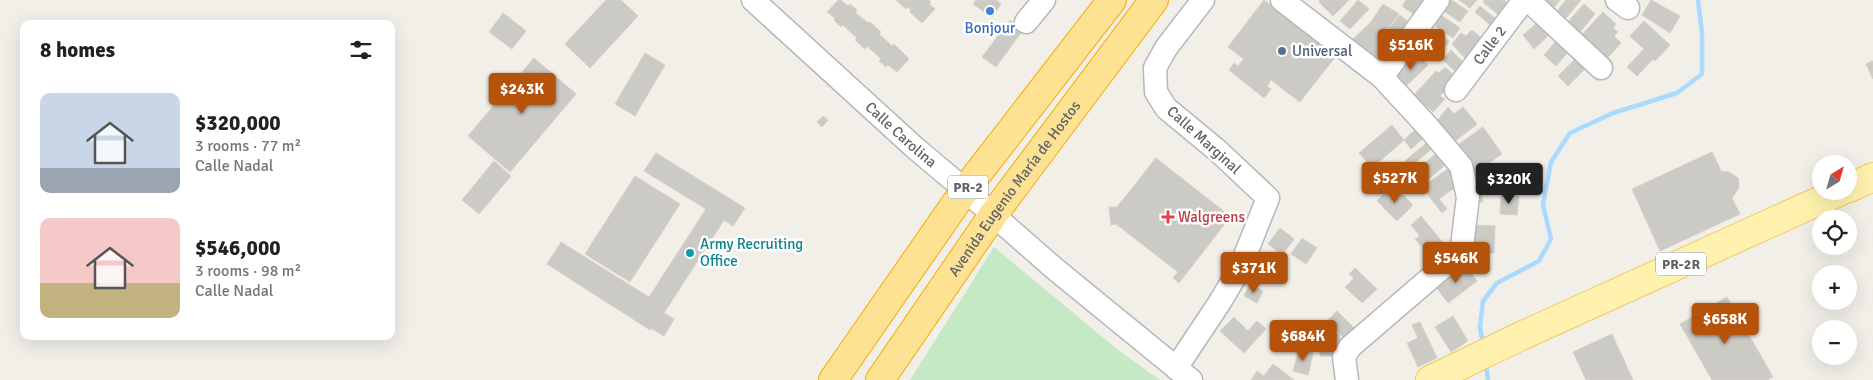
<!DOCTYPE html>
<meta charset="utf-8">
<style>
body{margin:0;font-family:Signika,sans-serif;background:#f6f6f6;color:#202124;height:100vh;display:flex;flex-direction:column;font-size:19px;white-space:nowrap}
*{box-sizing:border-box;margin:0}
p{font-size:16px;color:#757577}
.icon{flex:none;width:28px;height:28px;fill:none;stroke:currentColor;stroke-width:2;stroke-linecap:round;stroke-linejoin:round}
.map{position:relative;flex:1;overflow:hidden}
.side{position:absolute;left:20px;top:20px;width:375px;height:320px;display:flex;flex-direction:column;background:#fff;border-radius:10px;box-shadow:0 5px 20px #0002}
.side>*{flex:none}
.needle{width:32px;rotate:37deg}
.buttons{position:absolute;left:1812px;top:155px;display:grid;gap:10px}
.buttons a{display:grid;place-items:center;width:45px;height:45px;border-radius:50%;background:#fff;box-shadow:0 5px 20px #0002;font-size:25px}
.price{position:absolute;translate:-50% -42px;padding:0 11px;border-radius:5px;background:#b45309;color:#fff;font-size:16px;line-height:32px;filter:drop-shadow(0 1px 2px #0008)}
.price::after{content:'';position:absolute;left:50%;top:30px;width:15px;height:11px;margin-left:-8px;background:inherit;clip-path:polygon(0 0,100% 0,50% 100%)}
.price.current{background:#222;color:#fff}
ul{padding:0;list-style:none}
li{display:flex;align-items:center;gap:15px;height:125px;padding:0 20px}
li span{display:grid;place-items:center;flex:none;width:140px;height:100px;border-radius:10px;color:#555}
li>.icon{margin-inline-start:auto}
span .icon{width:60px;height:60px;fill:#fffc;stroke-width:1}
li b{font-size:21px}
h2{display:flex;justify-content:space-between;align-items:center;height:60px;padding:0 20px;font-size:21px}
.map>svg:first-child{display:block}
</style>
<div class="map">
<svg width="1873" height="380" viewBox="0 0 1873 380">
<rect width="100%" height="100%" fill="#f1efe8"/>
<polygon fill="#c5e8c5" points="994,247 1118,350 1160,380 910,380"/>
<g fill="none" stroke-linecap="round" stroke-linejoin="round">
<g stroke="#aadaff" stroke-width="4.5">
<polyline points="1483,344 1480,327 1483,301 1497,283 1539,261 1551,239 1543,205 1551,162 1570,133 1613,113 1677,93 1702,74 1702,33 1698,0"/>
<polyline points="1486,364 1488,380"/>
</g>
</g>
<g fill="#cccac5" stroke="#d6d1c6">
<polygon points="606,0 621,0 638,16 590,68 565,44"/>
<polygon points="838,0 841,0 848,6 850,4 857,10 855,12 868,23 870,22 881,32 879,34 892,46 894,44 909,59 897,72 888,65 886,67 879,61 881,59 867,46 865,49 855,40 857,38 843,25 841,27 834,20 835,18 827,12"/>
<polygon points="896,0 929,0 931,2 929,4 935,9 922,23 910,12 911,10 908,7 906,9"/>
<polygon points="976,0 996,0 1001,4 992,17 973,4"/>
<polygon points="1264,0 1336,56 1300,102 1271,80 1267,86 1271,89 1264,98 1229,70 1234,63 1238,66 1244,59 1228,47"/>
<polygon points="1320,0 1349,0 1333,16 1319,2"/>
<polygon points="1358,0 1369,9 1350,29 1340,21"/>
<polygon points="1406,0 1427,0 1416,16 1402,6"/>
<polygon points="1449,0 1452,0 1468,11 1460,22 1442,10"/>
<polygon points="1459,0 1477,0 1470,8"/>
<polygon points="1484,0 1504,0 1511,6 1501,17 1483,2"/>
<polygon points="1537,0 1560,0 1551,11"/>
<polygon points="1566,0 1581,0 1562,23 1553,16"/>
<polygon points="1651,0 1680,16 1670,33 1642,15"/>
<polygon points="1383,4 1399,14 1385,32 1371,22"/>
<polygon points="1584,4 1595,14 1579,33 1567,23"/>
<polygon points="1480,6 1496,19 1490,25 1475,12"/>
<polygon points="1603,12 1616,24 1613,28 1618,32 1614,36 1621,43 1604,62 1578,39"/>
<polygon points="503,13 526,31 512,49 489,32"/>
<polygon points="1438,13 1460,28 1453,38 1431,23"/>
<polygon points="1400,15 1412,25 1400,41 1387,31"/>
<polygon points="1010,20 1023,30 996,67 982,57"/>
<polygon points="1644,21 1670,45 1655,61 1653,59 1637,76 1627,67 1644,49 1630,36"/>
<polygon points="1371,22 1385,32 1369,54 1351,41"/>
<polygon points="1537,23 1548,36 1534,49 1523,35"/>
<polygon points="1431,29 1449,41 1437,58 1430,52 1433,48 1422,40"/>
<polygon points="1472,30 1484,40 1467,60 1452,44 1461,33 1466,36"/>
<polygon points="1385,32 1398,41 1382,63 1369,54"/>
<polygon points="1557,40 1569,51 1556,66 1544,55"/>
<polygon points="1451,50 1466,65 1458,74 1443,60"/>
<polygon points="645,53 665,65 635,116 615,104"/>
<polygon points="1418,55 1428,65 1405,87 1395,77"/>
<polygon points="1579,55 1589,65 1568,86 1558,76"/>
<polygon points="534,58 576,94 510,172 468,136"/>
<polygon points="1873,61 1873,79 1866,64"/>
<polygon points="1445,67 1457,78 1440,96 1445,99 1433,112 1414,95 1436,71 1439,73"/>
<polygon points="1448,107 1454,114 1463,107 1477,124 1454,142 1437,121"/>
<polygon points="823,116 828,120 822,127 817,122"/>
<polygon points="1392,125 1404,140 1372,168 1359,153"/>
<polygon points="1419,126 1427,135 1411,149 1404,140"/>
<polygon points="1483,127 1502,154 1474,173 1455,147"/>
<polygon points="1430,140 1435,146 1410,167 1405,161"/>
<polygon points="1440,150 1450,161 1425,182 1416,171"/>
<polygon points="1712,152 1721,171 1729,172 1738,178 1739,188 1732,198 1740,214 1660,251 1632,189"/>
<polygon points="656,153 745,208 733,226 724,220 664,313 674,319 664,336 651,328 650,330 547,264 561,242 649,297 706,209 644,171"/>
<polygon points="1156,158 1226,213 1227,221 1179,283 1173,278 1178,272 1116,224 1111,225 1109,207 1117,207"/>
<polygon points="494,161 511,176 479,214 462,200"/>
<polygon points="1449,168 1461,183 1439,199 1447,209 1442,213 1422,187"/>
<polygon points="635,176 680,204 630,282 585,254"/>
<polygon points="1396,188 1413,205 1397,221 1377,201 1383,195"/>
<polygon points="1481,191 1483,202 1477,203 1475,192"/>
<polygon points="1501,195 1519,196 1517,215 1500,214"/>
<polygon points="1421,216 1449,250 1435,262 1415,239 1420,236 1411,225"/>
<polygon points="1472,225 1495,226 1494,253 1470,252"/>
<polygon points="1280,228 1294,239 1282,255 1268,244"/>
<polygon points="1302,238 1317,248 1306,264 1291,254"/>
<polygon points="1464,264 1477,281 1448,303 1435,286"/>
<polygon points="1355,268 1377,289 1362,303 1345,287 1354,278 1349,274"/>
<polygon points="1250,284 1263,291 1257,303 1244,296"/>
<polygon points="1727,297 1773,377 1767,380 1712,380 1680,324"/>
<polygon points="1337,311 1356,330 1346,340 1327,321"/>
<polygon points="1453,316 1468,341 1451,352 1435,327"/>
<polygon points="1234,317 1248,331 1257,321 1266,329 1244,353 1220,331"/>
<polygon points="1420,322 1437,358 1418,367 1407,343 1418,338 1412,325"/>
<polygon points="1339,333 1341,344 1333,356 1321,356 1318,349 1329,345 1329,340"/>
<polygon points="1612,334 1633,380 1586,380 1573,352"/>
<polygon points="1299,349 1313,353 1308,375 1293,371"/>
<polygon points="1273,364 1294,380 1251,380 1257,371 1264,376"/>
</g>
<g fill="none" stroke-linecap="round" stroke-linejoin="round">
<defs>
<g id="minor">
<path id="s1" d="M 753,0 L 914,147 L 965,190 L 1055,269 L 1191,380"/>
<polyline points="1282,0 1382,77 1428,127 1461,166 1468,197 1462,246 1456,256 1350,347 1344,357 1347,380"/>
<polyline points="1528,0 1601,68"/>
<polyline points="1617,0 1628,8"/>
<polyline points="1026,22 1044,0"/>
<polyline points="1382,77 1438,0"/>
<path id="s2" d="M 1456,90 L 1524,0"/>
<polyline points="1176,368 1220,302 1240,268 1268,198 1218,151 1166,108 1156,92 1155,68 1166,48 1203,0"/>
</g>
<g id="major">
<polyline points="1849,188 1873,177"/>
<polyline points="1430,380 1521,336 1841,191"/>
</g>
<g id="highway">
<polyline points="833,380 965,190 1112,0"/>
<path id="s3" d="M 880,380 L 993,215 L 1154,0"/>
</g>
</defs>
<use href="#minor" stroke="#b5b8bc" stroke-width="25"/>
<use href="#major" stroke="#f2c960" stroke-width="30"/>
<use href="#highway" stroke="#f9ab00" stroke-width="30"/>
<use href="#minor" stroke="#fff" stroke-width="22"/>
<use href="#major" stroke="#fff2af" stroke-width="28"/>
<use href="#highway" stroke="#fde293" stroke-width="28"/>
</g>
<circle fill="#3f7fe0" stroke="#fff" stroke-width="2" cx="990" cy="11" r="5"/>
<circle fill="#5c6f8a" stroke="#fff" stroke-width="2" cx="1282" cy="51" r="5"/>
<path fill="#e0444e" stroke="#fff" stroke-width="2" d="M1165.5 209.5h5v5h5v5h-5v5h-5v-5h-5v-5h5z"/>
<circle fill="#0f9aa8" stroke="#fff" stroke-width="2" cx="690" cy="253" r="5"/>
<g text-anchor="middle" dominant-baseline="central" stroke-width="5" stroke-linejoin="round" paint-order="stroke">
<g fill="#fff" stroke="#8f9295" stroke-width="1">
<rect x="948" y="175.5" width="40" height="23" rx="4"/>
<rect x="1656" y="252.5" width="50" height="23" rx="4"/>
</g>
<g font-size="14" font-weight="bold" fill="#5f6368">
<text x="968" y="187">PR-2</text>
<text x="1681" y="264">PR-2R</text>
</g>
<g font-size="15" fill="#366cbe" stroke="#fff">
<text x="990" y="28">Bonjour</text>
</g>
<g font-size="15" fill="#5f6368" stroke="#fff">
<text stroke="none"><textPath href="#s2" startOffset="56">Calle 2</textPath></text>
<text stroke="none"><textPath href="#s1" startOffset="200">Calle Carolina</textPath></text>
<text transform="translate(1204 140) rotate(42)">Calle Marginal</text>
<text stroke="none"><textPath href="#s3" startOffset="234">Avenida Eugenio María de Hostos</textPath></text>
</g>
<g font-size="15" fill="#4e5e75" stroke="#fff" text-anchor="start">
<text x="1292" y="51">Universal</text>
</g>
<g font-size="15" fill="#be3a42" stroke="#fff" text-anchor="start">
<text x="1178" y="217">Walgreens</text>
</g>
<g font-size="15" fill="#0d838f" stroke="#fff" text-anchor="start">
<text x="700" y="244">Army Recruiting<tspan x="700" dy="17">Office</tspan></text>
</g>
</g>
</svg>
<div class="buttons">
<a><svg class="needle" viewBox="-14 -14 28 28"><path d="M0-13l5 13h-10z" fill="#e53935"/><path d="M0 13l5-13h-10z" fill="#757577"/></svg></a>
<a><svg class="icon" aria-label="locate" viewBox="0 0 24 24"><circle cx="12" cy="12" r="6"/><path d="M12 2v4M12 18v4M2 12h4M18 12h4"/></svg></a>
<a>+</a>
<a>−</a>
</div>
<b class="price" style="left:1411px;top:71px">$516K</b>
<b class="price" style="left:522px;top:115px">$243K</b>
<b class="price" style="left:1395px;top:204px">$527K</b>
<b class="price current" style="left:1509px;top:205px">$320K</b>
<b class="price" style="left:1456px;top:284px">$546K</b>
<b class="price" style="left:1254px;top:294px">$371K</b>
<b class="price" style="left:1725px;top:345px">$658K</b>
<b class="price" style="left:1303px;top:362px">$684K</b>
<section class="side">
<h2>8 homes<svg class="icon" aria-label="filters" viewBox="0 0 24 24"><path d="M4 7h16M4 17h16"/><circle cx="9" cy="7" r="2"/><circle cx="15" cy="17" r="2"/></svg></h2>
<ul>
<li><span style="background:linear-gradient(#c9d6e8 75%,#9aa5b1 0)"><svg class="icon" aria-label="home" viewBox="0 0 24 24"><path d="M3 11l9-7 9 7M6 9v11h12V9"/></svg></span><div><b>$320,000</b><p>3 rooms · 77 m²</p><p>Calle Nadal</p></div></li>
<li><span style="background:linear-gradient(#f6c9c9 65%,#c2b280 0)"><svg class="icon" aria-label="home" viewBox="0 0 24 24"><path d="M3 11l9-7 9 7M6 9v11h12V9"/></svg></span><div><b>$546,000</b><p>3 rooms · 98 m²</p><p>Calle Nadal</p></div></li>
</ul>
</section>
</div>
